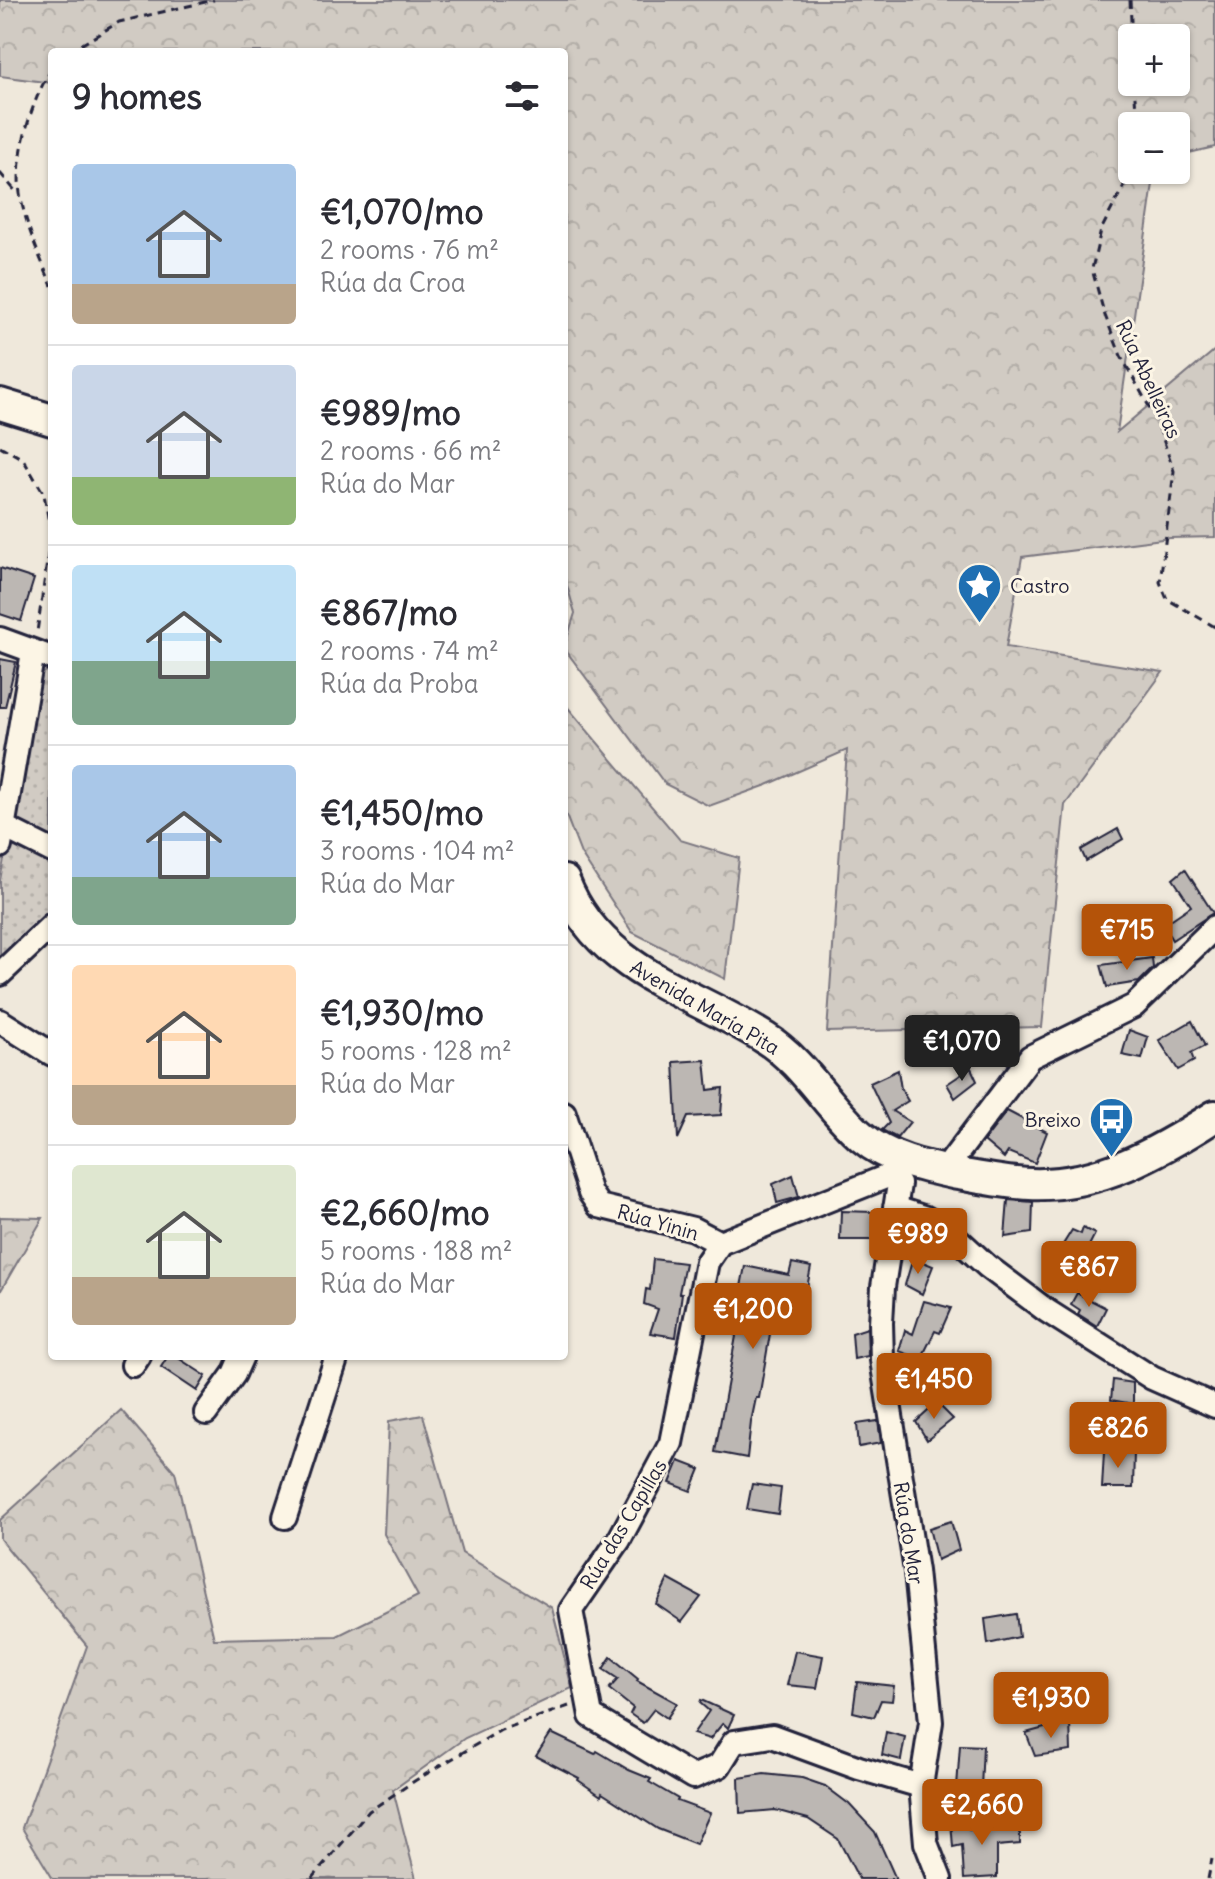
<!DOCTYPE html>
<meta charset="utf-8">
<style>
body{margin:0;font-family:Delius,sans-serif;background:#f7f7f7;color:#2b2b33;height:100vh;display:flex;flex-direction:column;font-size:30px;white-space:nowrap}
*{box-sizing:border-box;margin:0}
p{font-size:26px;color:#7c7c81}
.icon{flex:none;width:44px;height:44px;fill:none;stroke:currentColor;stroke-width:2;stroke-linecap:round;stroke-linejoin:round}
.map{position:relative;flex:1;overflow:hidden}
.details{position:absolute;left:48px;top:48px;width:520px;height:1312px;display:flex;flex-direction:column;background:#fff;border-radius:8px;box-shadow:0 2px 6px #0004}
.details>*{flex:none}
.controls{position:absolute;left:1118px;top:24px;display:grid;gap:16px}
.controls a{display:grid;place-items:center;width:72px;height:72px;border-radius:8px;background:#fff;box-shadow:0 2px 6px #0004;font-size:40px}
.price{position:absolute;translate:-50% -68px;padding:0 18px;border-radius:8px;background:#b45309;color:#fff;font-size:26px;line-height:52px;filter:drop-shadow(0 2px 4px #0008)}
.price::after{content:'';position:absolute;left:50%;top:48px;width:24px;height:18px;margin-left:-12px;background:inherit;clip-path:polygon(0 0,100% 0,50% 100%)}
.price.on{background:#222;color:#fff}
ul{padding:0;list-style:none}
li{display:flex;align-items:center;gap:24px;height:200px;padding:0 24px}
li+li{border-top:2px solid #e1e1e2}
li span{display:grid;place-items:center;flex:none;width:224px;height:160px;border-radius:8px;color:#555}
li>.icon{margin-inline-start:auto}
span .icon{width:96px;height:96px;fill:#fffc;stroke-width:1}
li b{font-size:34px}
h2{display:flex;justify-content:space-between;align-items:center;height:96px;padding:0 24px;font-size:34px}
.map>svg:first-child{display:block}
</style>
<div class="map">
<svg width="1215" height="1879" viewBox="0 0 1215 1879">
<defs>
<pattern id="forest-crowns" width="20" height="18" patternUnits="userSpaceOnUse" patternTransform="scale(2)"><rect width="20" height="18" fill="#d1cbc3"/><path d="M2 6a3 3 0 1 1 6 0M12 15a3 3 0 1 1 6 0" fill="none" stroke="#b3aea8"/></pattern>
<pattern id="park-dots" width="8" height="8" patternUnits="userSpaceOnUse" patternTransform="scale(2)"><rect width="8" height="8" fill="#d1cbc3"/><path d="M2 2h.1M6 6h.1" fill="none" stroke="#b3aea8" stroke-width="1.8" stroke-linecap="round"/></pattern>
</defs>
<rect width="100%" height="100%" fill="#efe8db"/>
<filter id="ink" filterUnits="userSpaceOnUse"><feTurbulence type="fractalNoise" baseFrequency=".0125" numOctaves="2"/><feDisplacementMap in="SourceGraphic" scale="16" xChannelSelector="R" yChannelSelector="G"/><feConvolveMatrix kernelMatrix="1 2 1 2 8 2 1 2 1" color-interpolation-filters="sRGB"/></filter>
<g filter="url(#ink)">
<g fill="url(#forest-crowns)" stroke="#7a767f" stroke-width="2" fill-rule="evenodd">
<path d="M 0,0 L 1215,0 L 1215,147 L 1176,156 L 1176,126 L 1132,126 L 1132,170 L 1155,170 L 1117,432 L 1215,350 L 1215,537 L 1170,538 L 1022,557 L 1006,647 L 1163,672 L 1065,805 L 1042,1027 L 827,1032 L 847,750 L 767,785 L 709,806 L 665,784 L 564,648 L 575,613 L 564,575 L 564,52 L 52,52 L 52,83 L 0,76 ZM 1176,38 L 1176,82 L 1132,82 L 1132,38 Z"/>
<polygon points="564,703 680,840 739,858 725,979 632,932 581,854 564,810"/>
<polygon points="0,1217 43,1218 0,1292"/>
<polygon points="121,1410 175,1472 214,1639 337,1636 418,1596 384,1534 389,1421 423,1415 462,1553 552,1608 572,1688 465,1738 393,1790 416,1879 53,1879 22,1828 87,1646 0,1539 0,1520"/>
</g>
<g fill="url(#park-dots)" stroke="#7a767f" stroke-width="2">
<polygon points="52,668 52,842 14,821 36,686 42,674"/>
<polygon points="8,838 52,862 52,913 0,963 0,880"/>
</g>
<g fill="#bcb7b3" stroke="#22223b" stroke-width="2">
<polygon points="0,568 34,579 21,621 0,614"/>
<polygon points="0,659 16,662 5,707 0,707"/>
<polygon points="1118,829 1123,839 1086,861 1081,850"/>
<polygon points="1185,869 1213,913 1172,940 1163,925 1191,906 1173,879"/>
<polygon points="1152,958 1153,968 1139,982 1107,987 1101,965"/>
<polygon points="1192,1021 1205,1046 1191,1053 1194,1061 1178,1070 1159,1040"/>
<polygon points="1129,1030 1148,1037 1142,1059 1122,1055"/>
<polygon points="705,1060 708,1090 723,1088 721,1115 688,1117 678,1139 674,1062"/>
<polygon points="971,1068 977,1081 955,1098 947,1084"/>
<polygon points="898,1070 901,1089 908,1101 892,1111 910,1122 897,1138 882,1130 889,1123 870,1083"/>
<polygon points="1007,1111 1047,1132 1035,1163 1008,1152 1004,1158 984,1141"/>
<polygon points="793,1175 799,1197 777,1203 773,1184"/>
<polygon points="1008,1200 1033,1202 1032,1233 1005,1237"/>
<polygon points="841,1211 874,1212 873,1240 840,1240"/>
<polygon points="1083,1228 1095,1234 1073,1277 1061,1270 1067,1256 1059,1251 1072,1230 1081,1234"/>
<polygon points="913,1258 933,1266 922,1294 905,1285"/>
<polygon points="653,1259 685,1263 679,1293 682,1293 676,1337 650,1333 658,1309 644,1304 646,1289 650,1290"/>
<polygon points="792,1263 811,1267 805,1298 777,1293 759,1398 756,1398 751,1422 747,1458 715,1452 744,1292 740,1292 745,1266 789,1275"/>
<polygon points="1077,1293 1106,1308 1097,1326 1078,1314 1080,1310 1071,1304"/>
<polygon points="924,1301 951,1308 940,1333 935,1331 921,1359 899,1351 905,1330 913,1334"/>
<polygon points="867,1328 868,1356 854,1359 852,1333"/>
<polygon points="168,1356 175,1356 206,1376 197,1391 161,1367"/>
<polygon points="1113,1380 1133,1383 1133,1404 1111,1400"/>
<polygon points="937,1403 953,1419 927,1440 916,1422"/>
<polygon points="878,1421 881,1443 859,1447 857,1424"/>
<polygon points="1104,1452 1134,1452 1133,1488 1102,1488"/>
<polygon points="679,1461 700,1469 691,1491 670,1483"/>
<polygon points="752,1484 781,1488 778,1514 747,1509"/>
<polygon points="951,1521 959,1550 937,1560 929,1528"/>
<polygon points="668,1579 701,1597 682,1622 656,1604"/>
<polygon points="1016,1614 1019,1637 988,1644 985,1619"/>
<polygon points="795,1651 823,1656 817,1688 787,1685"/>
<polygon points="611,1657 638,1679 637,1681 677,1703 667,1718 654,1709 643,1723 630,1714 633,1708 609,1689 618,1679 603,1669"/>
<polygon points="857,1682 894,1686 892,1701 881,1700 874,1717 853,1712"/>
<polygon points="701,1700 734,1715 728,1728 723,1723 710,1739 693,1734 709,1711 700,1703"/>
<polygon points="1070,1721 1071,1751 1035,1756 1026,1733"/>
<polygon points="886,1732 905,1737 901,1760 882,1755"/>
<polygon points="551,1733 595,1754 597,1751 629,1770 651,1779 649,1782 678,1799 677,1801 710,1813 696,1844 658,1829 602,1793 601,1796 578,1780 579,1778 536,1756"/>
<polygon points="960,1745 983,1746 981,1788 957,1787"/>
<polygon points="764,1774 802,1778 825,1786 849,1804 875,1832 896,1879 859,1879 838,1839 808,1819 775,1810 740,1813 739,1778"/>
<polygon points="968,1820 969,1830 1020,1824 1020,1844 997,1846 997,1877 964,1879 962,1845 953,1847 951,1821"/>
</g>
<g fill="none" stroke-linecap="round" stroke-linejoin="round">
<defs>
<g id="minor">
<polyline points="0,639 52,658"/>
<polyline points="0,825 52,851"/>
<polyline points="0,846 33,652"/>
<polyline points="0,974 52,925"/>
<polyline points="0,1021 52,1054"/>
<polyline points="564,1113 590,1193 599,1206 693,1229 720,1243"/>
<polyline points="944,1171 1030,1057 1134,1006 1215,927"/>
<polyline points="888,1176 720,1243 707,1262 671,1443 619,1540 571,1610 591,1716 693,1777 719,1766 734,1742 772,1736 859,1768 921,1786"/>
<polyline points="899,1184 883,1287 881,1323 882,1360 916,1571 931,1722 921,1786 926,1843 940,1879"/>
<polyline points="895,1208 926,1218 951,1233 987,1266 1047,1311 1152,1378 1215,1406"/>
<polyline points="133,1365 139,1356"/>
<polyline points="206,1413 234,1374 242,1356"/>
<polyline points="285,1517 337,1356"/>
</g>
<g id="major">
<polyline points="0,404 52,420"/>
<path d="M 564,881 C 599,972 690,990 765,1038 C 805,1063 827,1107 862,1137 C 889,1160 924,1167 958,1174 C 981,1178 1005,1183 1030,1184 C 1098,1187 1159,1152 1215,1116"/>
</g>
</defs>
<use href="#minor" stroke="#22223b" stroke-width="28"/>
<use href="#major" stroke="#22223b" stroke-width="36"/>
<g stroke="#22223b" stroke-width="3" stroke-dasharray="8 6" stroke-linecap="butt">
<polyline points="1130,0 1132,41"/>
<polyline points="69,52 119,22 214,0"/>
<path d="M 52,69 C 31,99 13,162 21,199 C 27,228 40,258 52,286"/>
<polyline points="1134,82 1137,126"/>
<polyline points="1132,170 1101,230 1092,269 1104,313 1121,356 1156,419 1174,471 1160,582 1167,599 1215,627"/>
<polyline points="0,173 18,194"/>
<polyline points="0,446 23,459 44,494 51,534 37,632"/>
<polyline points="312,1879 369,1811 416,1780 501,1730 569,1706"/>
<polyline points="1208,1879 1212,1859"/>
</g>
<use href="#minor" stroke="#fcf5e5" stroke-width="22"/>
<use href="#major" stroke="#fcf5e5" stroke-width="30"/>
</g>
</g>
<defs>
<symbol id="sight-pin" viewBox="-11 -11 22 30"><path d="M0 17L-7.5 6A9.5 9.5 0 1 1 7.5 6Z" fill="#1f6fb2" stroke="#fcf5e5"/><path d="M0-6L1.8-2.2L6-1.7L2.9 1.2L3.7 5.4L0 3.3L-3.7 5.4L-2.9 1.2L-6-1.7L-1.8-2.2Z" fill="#fff"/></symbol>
<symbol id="bus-pin" viewBox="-11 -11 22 30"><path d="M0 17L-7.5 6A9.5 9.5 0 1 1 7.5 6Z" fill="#1f6fb2" stroke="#fcf5e5"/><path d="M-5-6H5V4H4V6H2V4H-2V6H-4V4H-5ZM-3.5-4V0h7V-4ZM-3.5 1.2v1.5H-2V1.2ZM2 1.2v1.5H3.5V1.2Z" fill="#fff"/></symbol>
</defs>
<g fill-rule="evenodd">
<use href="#sight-pin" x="954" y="560" width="51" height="69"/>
<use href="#bus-pin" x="1086" y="1094" width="51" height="69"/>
</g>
<g text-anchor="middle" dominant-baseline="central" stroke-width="6" stroke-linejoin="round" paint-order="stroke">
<g font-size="20" fill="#22223b" stroke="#fcf5e5">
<text transform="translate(1149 379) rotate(65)">Rúa Abelleiras</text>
<text transform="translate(705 1007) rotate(30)">Avenida María Pita</text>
<text transform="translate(658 1222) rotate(16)">Rúa Yinin</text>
<text transform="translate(623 1524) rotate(-59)">Rúa das Capillas</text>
<text transform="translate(909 1533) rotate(81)">Rúa do Mar</text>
</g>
<g font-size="20" fill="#22223b" stroke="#fcf5e5" text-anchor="start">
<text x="1010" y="585">Castro</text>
<text x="1081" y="1119" text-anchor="end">Breixo</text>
</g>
</g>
</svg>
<div class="controls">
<a>+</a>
<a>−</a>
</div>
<b class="price" style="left:1127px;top:972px">€715</b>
<b class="price on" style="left:962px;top:1083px">€1,070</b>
<b class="price" style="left:918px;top:1276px">€989</b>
<b class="price" style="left:1089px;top:1309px">€867</b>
<b class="price" style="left:753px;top:1351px">€1,200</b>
<b class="price" style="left:934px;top:1421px">€1,450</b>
<b class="price" style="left:1118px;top:1470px">€826</b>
<b class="price" style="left:1051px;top:1740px">€1,930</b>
<b class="price" style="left:982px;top:1847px">€2,660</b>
<section class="details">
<h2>9 homes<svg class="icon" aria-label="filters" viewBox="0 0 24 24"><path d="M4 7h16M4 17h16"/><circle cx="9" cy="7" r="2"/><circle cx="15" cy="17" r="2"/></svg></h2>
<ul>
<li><span style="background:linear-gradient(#a9c7e8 75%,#b9a48a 0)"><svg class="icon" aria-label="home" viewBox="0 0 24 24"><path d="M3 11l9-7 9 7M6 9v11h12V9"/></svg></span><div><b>€1,070/mo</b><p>2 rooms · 76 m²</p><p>Rúa da Croa</p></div></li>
<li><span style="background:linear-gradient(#c9d6e8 70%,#8fb573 0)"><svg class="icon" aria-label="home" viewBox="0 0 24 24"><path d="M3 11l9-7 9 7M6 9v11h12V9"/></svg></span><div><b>€989/mo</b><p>2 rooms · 66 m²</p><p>Rúa do Mar</p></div></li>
<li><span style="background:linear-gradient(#bfe0f5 60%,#7fa58c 0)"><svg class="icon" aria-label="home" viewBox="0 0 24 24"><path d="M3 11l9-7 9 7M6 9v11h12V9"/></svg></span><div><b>€867/mo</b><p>2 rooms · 74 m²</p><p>Rúa da Proba</p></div></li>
<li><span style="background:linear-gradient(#a9c7e8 70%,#7fa58c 0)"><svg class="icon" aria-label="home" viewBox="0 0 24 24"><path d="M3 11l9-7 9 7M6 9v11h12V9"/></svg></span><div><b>€1,450/mo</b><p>3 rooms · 104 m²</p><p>Rúa do Mar</p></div></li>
<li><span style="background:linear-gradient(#ffd9b3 75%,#b9a48a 0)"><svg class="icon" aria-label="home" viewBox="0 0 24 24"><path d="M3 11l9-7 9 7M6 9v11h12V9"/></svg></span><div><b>€1,930/mo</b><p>5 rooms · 128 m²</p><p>Rúa do Mar</p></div></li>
<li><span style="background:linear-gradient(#dfe7d0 70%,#b9a48a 0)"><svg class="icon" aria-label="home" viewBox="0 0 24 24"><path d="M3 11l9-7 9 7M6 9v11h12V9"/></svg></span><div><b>€2,660/mo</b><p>5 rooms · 188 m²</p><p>Rúa do Mar</p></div></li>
</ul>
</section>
</div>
